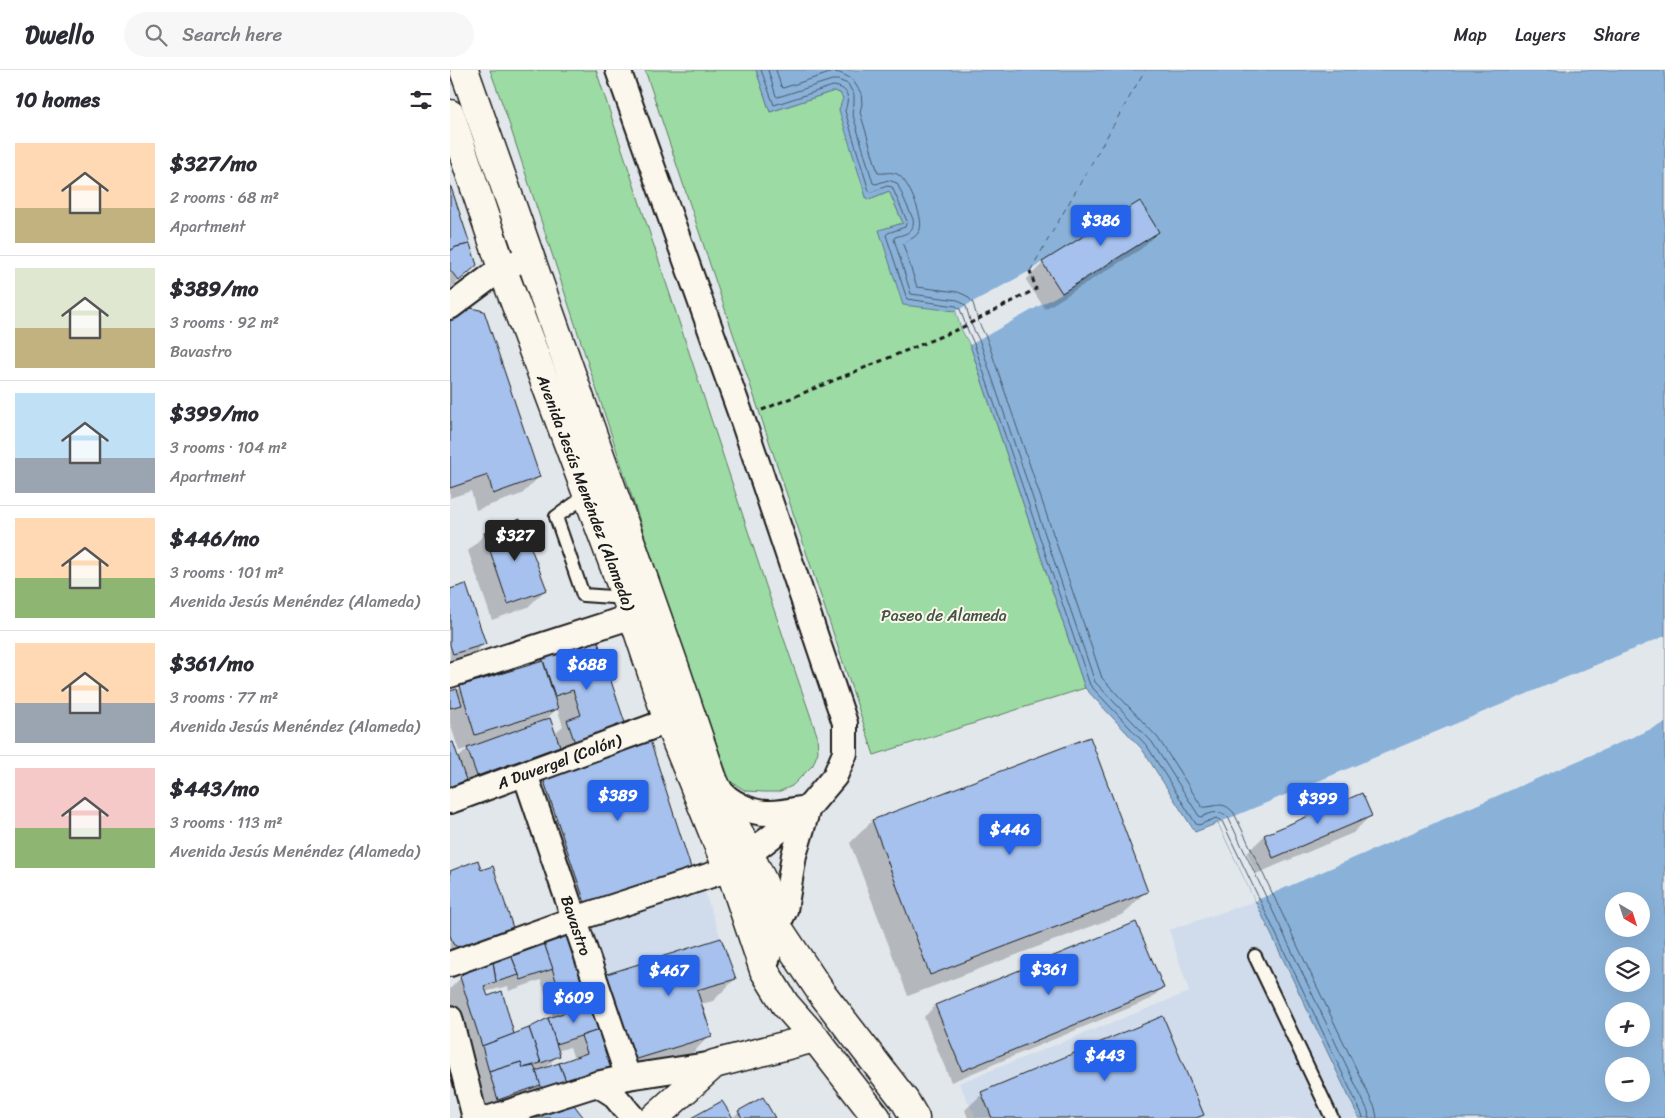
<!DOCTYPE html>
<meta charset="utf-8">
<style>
body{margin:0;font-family:Sriracha,sans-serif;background:#f7f7f7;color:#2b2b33;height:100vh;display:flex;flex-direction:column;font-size:19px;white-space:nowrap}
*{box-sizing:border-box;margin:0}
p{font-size:16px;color:#7c7c81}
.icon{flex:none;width:28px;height:28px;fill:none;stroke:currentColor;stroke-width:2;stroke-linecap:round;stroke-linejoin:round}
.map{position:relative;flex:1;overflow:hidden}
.side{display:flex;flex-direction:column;background:#fff;width:450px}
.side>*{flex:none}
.needle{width:32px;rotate:141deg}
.tools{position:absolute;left:1155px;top:822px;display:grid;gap:10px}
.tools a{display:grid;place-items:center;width:45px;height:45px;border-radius:50%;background:#fff;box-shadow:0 5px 20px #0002;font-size:25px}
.price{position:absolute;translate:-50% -42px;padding:0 11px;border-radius:5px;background:#2563eb;color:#fff;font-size:16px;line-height:32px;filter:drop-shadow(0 1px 2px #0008)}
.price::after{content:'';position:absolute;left:50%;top:30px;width:15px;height:11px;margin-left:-8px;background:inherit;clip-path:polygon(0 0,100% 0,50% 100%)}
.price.current{background:#222;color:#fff}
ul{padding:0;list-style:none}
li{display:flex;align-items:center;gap:15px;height:125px;padding:0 15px}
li+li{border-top:1px solid #e1e1e2}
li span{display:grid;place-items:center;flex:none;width:140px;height:100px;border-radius:0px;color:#555}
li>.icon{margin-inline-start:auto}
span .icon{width:60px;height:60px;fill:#fffc;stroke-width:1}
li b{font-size:21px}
h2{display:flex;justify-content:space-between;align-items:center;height:60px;padding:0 15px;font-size:21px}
header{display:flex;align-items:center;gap:30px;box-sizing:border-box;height:70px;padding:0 25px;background:#fff;border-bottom:1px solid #e1e1e2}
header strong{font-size:24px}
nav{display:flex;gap:28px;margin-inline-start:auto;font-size:18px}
.search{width:350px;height:45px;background:#f7f7f7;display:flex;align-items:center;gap:12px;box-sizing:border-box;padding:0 18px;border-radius:28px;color:#7c7c81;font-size:19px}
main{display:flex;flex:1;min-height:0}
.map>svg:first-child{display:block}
</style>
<header>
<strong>Dwello</strong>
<div class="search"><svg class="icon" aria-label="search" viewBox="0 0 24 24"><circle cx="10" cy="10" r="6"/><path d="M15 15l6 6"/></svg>Search here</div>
<nav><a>Map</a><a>Layers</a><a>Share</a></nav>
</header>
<main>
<section class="side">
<h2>10 homes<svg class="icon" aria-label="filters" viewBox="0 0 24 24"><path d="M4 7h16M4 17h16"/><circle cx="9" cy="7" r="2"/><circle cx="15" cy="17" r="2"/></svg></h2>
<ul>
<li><span style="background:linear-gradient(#ffd9b3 65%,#c2b280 0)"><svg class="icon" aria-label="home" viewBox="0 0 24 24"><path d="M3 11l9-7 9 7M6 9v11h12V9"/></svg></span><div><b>$327/mo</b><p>2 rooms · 68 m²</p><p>Apartment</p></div></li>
<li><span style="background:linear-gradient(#dfe7d0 60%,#c2b280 0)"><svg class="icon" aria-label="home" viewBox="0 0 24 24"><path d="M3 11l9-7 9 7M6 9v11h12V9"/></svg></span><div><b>$389/mo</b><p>3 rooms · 92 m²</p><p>Bavastro</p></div></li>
<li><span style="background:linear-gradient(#bfe0f5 65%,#9aa5b1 0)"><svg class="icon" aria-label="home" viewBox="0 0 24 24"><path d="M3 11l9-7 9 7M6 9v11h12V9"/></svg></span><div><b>$399/mo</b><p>3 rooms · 104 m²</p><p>Apartment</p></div></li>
<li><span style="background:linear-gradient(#ffd9b3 60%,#8fb573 0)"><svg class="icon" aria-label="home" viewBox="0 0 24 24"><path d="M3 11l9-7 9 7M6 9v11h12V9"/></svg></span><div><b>$446/mo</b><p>3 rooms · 101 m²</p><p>Avenida Jesús Menéndez (Alameda)</p></div></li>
<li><span style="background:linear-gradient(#ffd9b3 60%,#9aa5b1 0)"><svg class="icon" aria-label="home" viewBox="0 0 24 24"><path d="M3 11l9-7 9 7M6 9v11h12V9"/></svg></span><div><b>$361/mo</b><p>3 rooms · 77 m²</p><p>Avenida Jesús Menéndez (Alameda)</p></div></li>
<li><span style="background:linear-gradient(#f6c9c9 60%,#8fb573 0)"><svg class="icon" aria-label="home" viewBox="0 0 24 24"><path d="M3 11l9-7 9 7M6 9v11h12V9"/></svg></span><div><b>$443/mo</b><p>3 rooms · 113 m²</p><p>Avenida Jesús Menéndez (Alameda)</p></div></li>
</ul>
</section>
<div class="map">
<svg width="1215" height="1048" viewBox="0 0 1215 1048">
<rect width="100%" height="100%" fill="#e2e7ec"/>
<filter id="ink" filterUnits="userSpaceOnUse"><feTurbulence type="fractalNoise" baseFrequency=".02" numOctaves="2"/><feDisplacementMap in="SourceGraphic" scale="10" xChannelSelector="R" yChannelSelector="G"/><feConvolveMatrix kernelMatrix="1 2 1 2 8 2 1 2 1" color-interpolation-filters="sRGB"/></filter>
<g filter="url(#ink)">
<g fill="#d0dcec">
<polygon points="254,820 271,868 157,904 142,857"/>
<polygon points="805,831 909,1048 526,1048 509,1013 739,922 719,860"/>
</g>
<g fill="#9cdba4" stroke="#5c7c60">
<polygon points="40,0 146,0 320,528 367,665 368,682 363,695 342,716 328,722 314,722 296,721 280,711 226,561 55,41"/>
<polygon points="195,0 306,0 320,42 384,21 390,23 393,28 393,33 417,130 439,121 453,153 429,161 506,241 511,258 520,275 635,618 424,685"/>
</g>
<path fill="#8ab2d9" stroke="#5e768d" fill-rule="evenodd" d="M 306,0 L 1215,0 L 1215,1048 L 909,1048 L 768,753 L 745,762 L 692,679 L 635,618 L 520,275 L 511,258 L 506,241 L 453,235 L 429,160 L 453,153 L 439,121 L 417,130 L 389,40 L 393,28 L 390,23 L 384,21 L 320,42 ZM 1164,831 L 1191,831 L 1191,859 L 1164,859 ZM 1164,886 L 1191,886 L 1191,914 L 1164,914 ZM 1164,941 L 1191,941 L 1191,969 L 1164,969 ZM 1164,996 L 1191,996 L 1191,1024 L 1164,1024 Z"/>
<g fill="#e2e7ec">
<polygon points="592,192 612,223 520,275 511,258 506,241 580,201"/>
<polygon points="1215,566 1215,653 805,831 768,753"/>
</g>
<g fill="#0003" fill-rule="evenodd">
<polygon points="0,120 14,206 0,219"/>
<polygon points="708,162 691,179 595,239 576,210 593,193"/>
<polygon points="0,252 89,407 72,424 26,440 21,421 0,428"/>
<polygon points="35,464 95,520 78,537 42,550 18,481"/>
<polygon points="0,520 34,573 23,585 0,592"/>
<path d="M 147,570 L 176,659 L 109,692 L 105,680 L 92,693 L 0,724 L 0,674 L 7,689 L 19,678 L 9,681 L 0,653 L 0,622 L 7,621 L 11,617 L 87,594 L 92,589 ZM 107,638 L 113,656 L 104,664 L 94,652 Z"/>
<polygon points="639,669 696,821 674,844 458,926 400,773 422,751"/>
<polygon points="94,710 218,822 113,855 72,732"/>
<polygon points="911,724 920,746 903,763 806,804 797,783 814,766"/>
<polygon points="0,802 30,802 62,861 0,893"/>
<polygon points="686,853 712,918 701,929 501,1012 474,947 485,936"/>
<path d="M 120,866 L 138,925 L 158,905 L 285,909 L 263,931 L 251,934 L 260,965 L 238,988 L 37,1041 L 22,990 L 0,944 L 0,919 L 17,901 ZM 91,910 L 103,948 L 59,967 L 35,922 L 58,916 L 59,921 ZM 120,977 L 124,989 L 94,1000 L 108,985 L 107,981 Z"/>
<polygon points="532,1024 753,1044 749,1048 518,1048 515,1040"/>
<polygon points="289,1042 324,1048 282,1048"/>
</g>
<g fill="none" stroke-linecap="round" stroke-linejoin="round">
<g stroke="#485868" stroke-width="1">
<path d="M 311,0 L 324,35 L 383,16 C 400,18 399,28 395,41 L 419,121 L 422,122 L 437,116 L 442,117 L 457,151 L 455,157 L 438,163 L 436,165 L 457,229 L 506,236 L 510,239 L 516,256 L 524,274 L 640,615 L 697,676 L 746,754 L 749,755 L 766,748 L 772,751 L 912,1044 L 913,1048"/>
<path d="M 318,0 L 326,26 L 328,27 L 382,10 L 388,10 L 398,14 L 404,25 L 404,34 L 402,42 L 423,113 L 426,114 L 438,110 L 447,113 L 463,149 C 465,162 456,164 445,167 L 444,169 L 461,224 L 508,230 L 516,236 L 521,254 L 530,272 L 645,612 L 702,672 L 749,746 L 751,747 C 761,743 769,739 778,747 L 918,1041 L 919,1048"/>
<path d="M 326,0 L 331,16 L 333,18 L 383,2 L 390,3 L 402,9 L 411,23 L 412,34 L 410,42 L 428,103 C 434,104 440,101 447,104 C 458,109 474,148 470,159 C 467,168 459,169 453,174 L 467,217 L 508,222 L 517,226 L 523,233 L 528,251 L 537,269 L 652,608 L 708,668 L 752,737 C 765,738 772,729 784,743 L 925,1038 L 927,1048"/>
</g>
<polyline stroke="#485868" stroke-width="1" stroke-dasharray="6 5" stroke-linecap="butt" points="580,201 695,0"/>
</g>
<g fill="#a6c1ed" stroke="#1c1c1c">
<polygon points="0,114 20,174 6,177 0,181"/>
<polygon points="690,131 709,162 612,223 592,192"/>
<polygon points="20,174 27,195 9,211 0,200 0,181 6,177"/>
<polygon points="17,237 34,241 90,407 43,424 38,405 0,418 0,251"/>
<polygon points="70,449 97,520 58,534 34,463"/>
<polygon points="16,514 36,574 3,584 0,575 0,519"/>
<polygon points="147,569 177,659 126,676 117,650 131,645 123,620 105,626 92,587"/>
<polygon points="93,591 108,639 25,665 10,616"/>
<polygon points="7,619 12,635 0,638 0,621"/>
<polygon points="100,648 110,676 27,706 17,678"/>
<polygon points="199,667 242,801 135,833 93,708"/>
<polygon points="640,667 698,822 480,905 422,750"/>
<polygon points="3,672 16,710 0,717 0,673"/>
<polygon points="912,723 922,746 823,788 814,765"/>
<polygon points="28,790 31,800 43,796 64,861 11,879 3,874 0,865 0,801"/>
<polygon points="686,852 714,918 512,1001 485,935"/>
<polygon points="121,864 141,934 116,942 94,873"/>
<polygon points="271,868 286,909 247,920 262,966 184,990 157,904"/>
<polygon points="94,873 103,899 71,910 61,885"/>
<polygon points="61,885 69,905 46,912 43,891"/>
<polygon points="43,891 46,912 34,916 38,926 52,921 64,964 32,976 10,907 17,900"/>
<polygon points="141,934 149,960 106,974 98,948"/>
<polygon points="713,946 754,1045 746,1048 542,1048 531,1022"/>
<polygon points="98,948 110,986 91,993 79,958"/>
<polygon points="79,958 91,993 73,998 71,992 39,1002 32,976"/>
<polygon points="149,960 163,998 117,1014 109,993 137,983 131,966"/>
<polygon points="71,992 73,998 84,996 91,1015 48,1030 39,1002"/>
<polygon points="109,993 117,1014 93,1023 86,1001"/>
<polygon points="313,1027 325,1048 292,1048 288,1041"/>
<polygon points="272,1031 283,1048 241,1048"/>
<polygon points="124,1035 134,1048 84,1048"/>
</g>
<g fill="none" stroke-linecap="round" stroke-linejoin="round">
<defs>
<g id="service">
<polyline points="137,425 106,447 133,525 176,528"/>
<polyline points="805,886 882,1048"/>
</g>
<g id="minor">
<polyline points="0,237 52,198 80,187"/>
<polyline points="0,605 183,546"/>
<path id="s1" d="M 75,704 L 178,1007"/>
<path d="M 268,718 C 278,732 302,744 320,743 C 332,743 344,740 356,738"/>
<path id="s2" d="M 0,731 L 218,651"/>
<polyline points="0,894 125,849 280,799 358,738 385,706 395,683 395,653 292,348 168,0"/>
<polyline points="314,900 327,856 335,840 344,785 358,738"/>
<polyline points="0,948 25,1048"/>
<polyline points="147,1014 163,1024 183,1048"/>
<polyline points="40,1048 147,1014 178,1007 264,994"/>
</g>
<polyline id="secondary" points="204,1048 264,994 365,968"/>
<g id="primary">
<polyline points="14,0 223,592 263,710 313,812 327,856 371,922 455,1031 465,1048"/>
<path id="s3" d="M 0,44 L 52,198 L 183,546 L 218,651 L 273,787 L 280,799 L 314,900 L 335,934 L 365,968 L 427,1048"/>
</g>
</defs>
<use href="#service" stroke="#1c1c1c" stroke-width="16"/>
<use href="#minor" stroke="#1c1c1c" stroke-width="28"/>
<use href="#secondary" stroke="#1c1c1c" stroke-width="31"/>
<use href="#primary" stroke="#1c1c1c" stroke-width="31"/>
<polyline stroke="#1c1c1c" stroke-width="3" stroke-dasharray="5 4" stroke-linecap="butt" points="312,340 511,258 586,219 580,201"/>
<use href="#service" stroke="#fbf7ec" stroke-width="12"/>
<use href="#minor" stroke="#fbf7ec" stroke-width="24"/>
<use href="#secondary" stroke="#fbf7ec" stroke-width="28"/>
<use href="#primary" stroke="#fbf7ec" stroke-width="28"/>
</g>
</g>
<g text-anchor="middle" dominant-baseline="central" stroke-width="4" stroke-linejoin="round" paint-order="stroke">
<g font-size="16" fill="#1c1c1c" stroke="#fbf7ec">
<text stroke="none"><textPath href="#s3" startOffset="402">Avenida Jesús Menéndez (Alameda)</textPath></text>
<text stroke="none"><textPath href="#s2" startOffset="116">A Duvergel (Colón)</textPath></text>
<text stroke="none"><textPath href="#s1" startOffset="160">Bavastro</textPath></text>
</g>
<g font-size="16" fill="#425545" stroke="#fbf7ec">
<text x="494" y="545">Paseo de Alameda</text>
</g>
</g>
</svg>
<div class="tools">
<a><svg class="needle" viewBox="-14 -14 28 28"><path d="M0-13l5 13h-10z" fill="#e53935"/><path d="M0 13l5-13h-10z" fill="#7c7c81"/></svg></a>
<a><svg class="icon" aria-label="layers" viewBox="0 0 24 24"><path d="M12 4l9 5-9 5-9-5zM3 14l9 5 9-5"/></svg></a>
<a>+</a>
<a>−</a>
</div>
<b class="price" style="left:651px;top:177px">$386</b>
<b class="price current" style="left:65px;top:492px">$327</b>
<b class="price" style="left:137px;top:621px">$688</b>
<b class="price" style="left:168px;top:752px">$389</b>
<b class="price" style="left:868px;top:755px">$399</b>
<b class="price" style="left:560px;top:786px">$446</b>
<b class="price" style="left:599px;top:926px">$361</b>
<b class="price" style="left:219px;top:927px">$467</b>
<b class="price" style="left:124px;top:954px">$609</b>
<b class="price" style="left:655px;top:1012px">$443</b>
</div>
</main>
